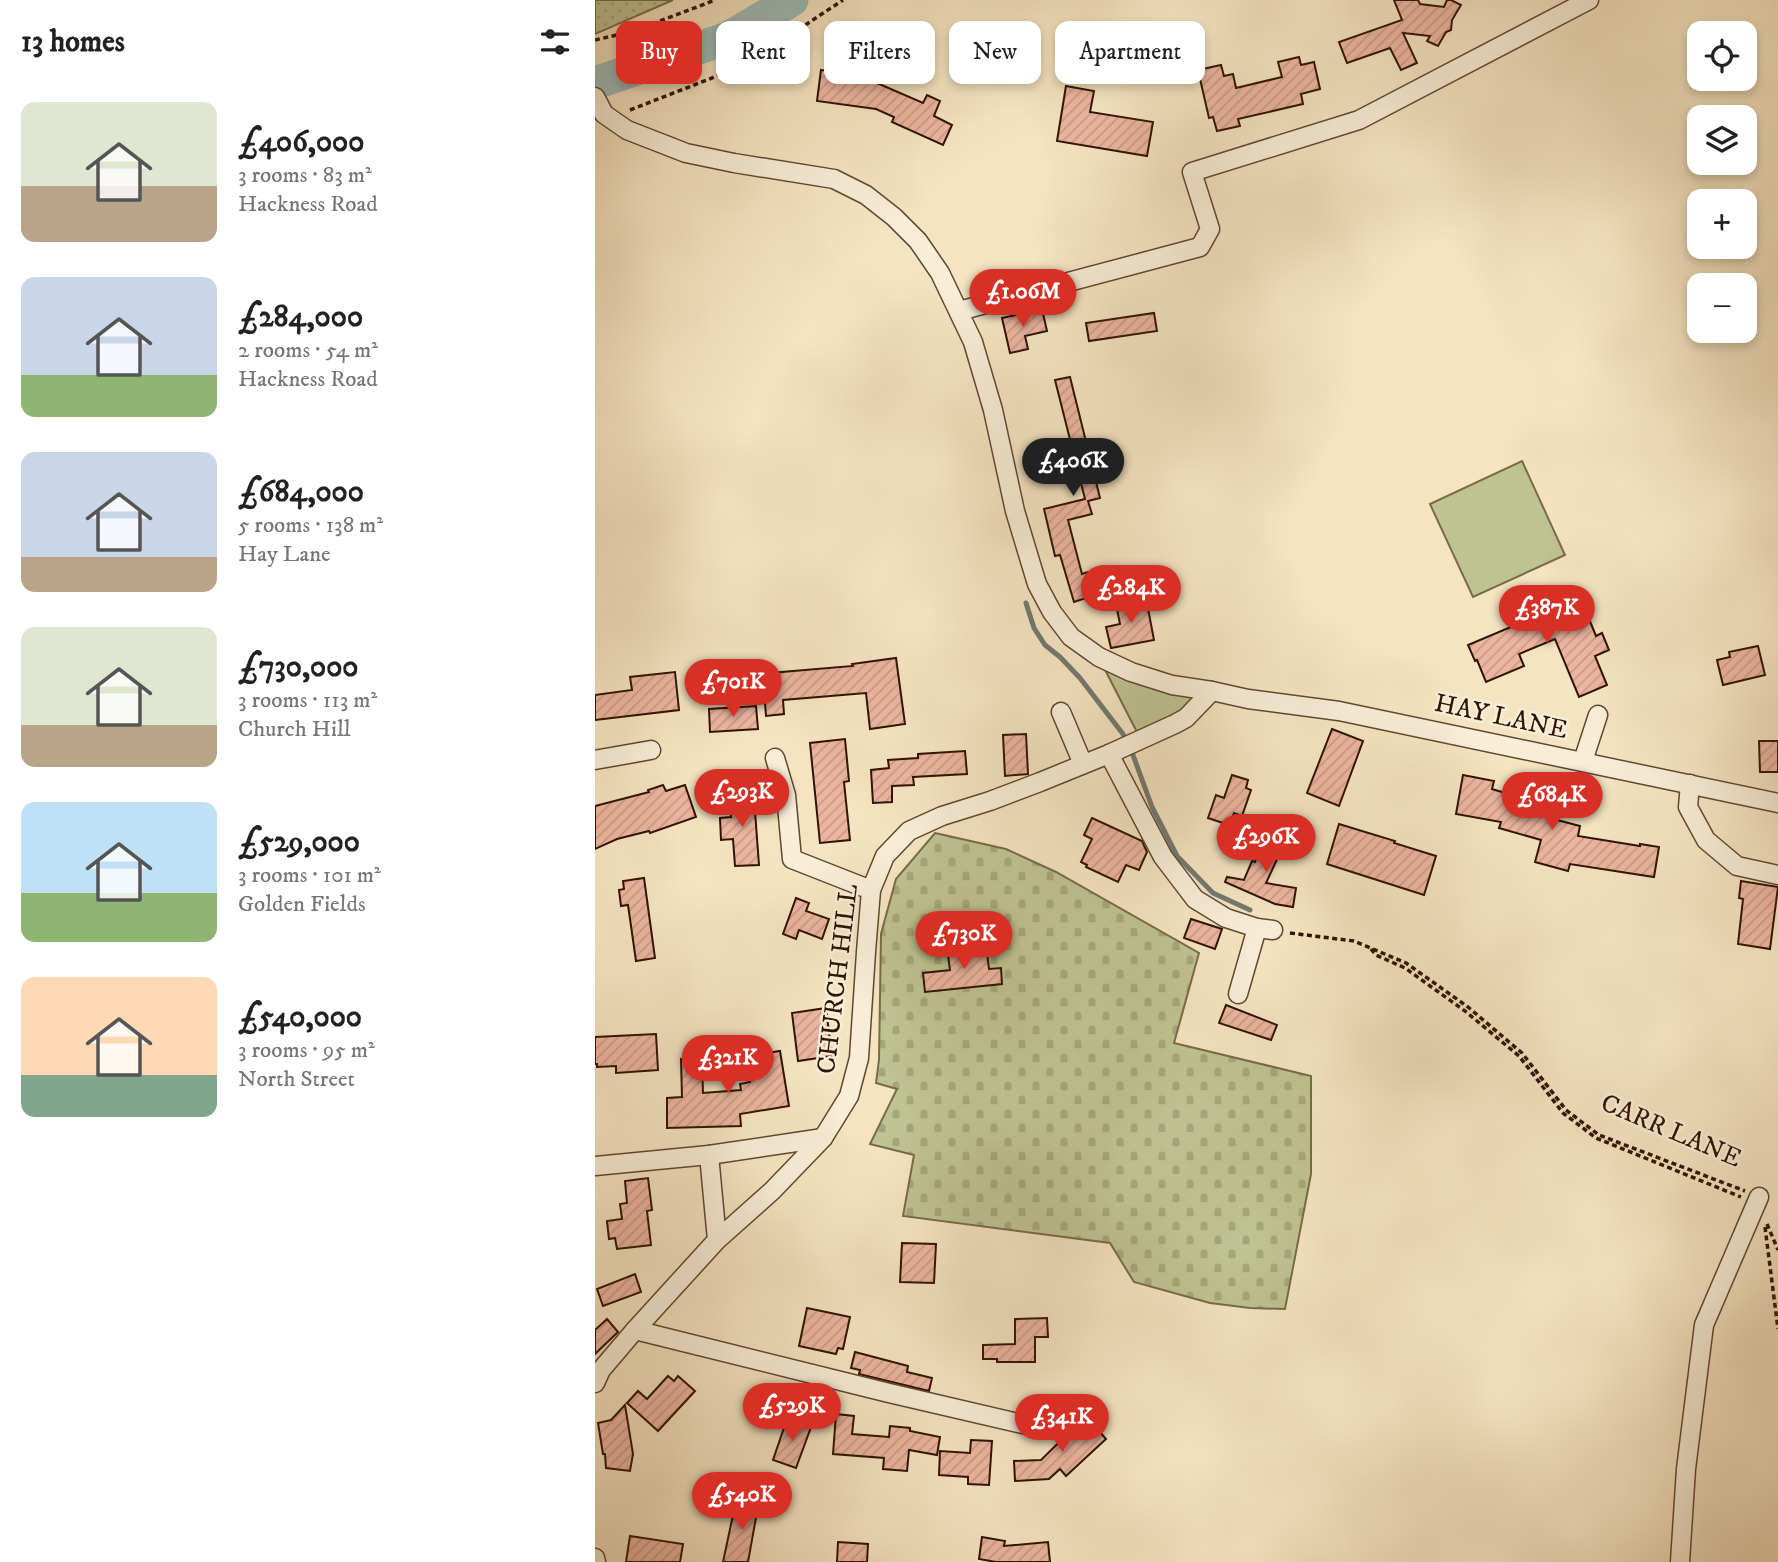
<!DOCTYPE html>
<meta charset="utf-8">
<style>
body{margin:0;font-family:"IM FELL DW Pica",serif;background:#f2f2f2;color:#222;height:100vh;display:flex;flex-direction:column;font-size:26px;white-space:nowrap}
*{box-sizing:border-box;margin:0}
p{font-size:23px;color:#767676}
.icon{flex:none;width:38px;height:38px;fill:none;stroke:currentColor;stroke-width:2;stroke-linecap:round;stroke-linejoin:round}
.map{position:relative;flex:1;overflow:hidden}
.details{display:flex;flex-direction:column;background:#fff;width:595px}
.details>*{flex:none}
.hud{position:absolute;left:21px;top:21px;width:665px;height:63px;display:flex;gap:14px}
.fabs{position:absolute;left:1092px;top:21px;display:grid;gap:14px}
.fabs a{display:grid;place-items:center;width:70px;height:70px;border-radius:14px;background:#fff;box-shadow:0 4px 10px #0003;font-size:35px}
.price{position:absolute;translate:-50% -60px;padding:0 16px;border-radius:24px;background:#d93025;color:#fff;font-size:23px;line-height:46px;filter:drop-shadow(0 2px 4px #0008)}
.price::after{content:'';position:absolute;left:50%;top:42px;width:21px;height:16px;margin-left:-10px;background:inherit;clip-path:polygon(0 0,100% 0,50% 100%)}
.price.on{background:#222;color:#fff}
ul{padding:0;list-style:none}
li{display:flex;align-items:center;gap:21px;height:175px;padding:0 21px}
li span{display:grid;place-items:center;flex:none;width:196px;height:140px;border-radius:14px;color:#555}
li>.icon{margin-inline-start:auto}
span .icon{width:84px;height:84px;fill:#fffc;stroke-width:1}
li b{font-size:30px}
h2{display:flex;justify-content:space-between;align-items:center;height:84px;padding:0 21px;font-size:30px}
.tag{padding:0 24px;border-radius:14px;background:#fff;box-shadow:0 4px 10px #0003;font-size:24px;line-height:63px}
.tag.on{background:#d93025;color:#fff}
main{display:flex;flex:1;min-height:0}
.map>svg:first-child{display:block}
</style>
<main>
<section class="details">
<h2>13 homes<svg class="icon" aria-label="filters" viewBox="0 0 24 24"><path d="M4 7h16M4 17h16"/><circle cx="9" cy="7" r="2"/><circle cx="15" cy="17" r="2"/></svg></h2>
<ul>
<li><span style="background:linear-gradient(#dfe7d0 60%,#b9a48a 0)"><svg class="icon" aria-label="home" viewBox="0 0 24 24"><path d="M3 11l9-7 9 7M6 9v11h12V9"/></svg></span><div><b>£406,000</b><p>3 rooms · 83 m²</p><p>Hackness Road</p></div></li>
<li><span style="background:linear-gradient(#c9d6e8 70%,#8fb573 0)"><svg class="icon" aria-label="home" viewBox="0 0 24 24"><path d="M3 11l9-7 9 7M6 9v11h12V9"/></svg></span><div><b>£284,000</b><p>2 rooms · 54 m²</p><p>Hackness Road</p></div></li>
<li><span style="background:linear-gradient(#c9d6e8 75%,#b9a48a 0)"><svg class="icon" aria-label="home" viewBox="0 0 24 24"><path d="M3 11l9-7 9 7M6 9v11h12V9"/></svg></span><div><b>£684,000</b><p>5 rooms · 138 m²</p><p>Hay Lane</p></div></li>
<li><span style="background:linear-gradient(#dfe7d0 70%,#b9a48a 0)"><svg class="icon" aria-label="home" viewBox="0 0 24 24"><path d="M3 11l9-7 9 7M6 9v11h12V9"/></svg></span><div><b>£730,000</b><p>3 rooms · 113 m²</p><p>Church Hill</p></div></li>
<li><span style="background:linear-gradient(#bfe0f5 65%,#8fb573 0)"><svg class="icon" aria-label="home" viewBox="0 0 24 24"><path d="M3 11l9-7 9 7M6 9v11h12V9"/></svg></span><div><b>£529,000</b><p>3 rooms · 101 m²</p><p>Golden Fields</p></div></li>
<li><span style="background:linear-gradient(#ffd9b3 70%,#7fa58c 0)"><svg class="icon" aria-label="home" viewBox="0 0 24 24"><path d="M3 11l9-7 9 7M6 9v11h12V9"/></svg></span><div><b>£540,000</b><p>3 rooms · 95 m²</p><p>North Street</p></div></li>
</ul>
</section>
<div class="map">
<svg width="1183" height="1562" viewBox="0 0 1183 1562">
<defs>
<pattern id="cemetery-stones" width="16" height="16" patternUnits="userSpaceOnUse" patternTransform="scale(1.75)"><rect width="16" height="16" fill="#bfc391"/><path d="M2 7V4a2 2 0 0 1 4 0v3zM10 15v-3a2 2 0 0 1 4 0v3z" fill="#a4a77b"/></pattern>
<pattern id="park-dots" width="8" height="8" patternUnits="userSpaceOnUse" patternTransform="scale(1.75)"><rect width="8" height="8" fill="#bfc391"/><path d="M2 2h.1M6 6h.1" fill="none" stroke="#a4a77b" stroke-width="1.8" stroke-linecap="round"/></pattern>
<pattern id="building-hatch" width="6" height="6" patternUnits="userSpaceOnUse" patternTransform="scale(1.75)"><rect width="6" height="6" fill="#ecb5a0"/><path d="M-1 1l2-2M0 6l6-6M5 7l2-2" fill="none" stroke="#cb9b88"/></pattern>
</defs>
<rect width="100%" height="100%" fill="#f5e4c1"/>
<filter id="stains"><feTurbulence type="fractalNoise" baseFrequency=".00286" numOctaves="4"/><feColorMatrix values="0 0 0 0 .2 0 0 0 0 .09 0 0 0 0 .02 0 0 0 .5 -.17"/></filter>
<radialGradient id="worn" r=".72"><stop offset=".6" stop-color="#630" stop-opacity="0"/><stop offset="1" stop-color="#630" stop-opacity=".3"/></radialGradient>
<g fill="#bfc391" stroke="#786b48" stroke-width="2">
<polygon points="927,461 970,555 878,597 835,504"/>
<polygon points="504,658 617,691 546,740"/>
</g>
<polygon fill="url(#cemetery-stones)" stroke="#786b48" stroke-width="2" points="340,833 411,849 461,872 604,953 579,1043 716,1076 716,1174 690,1309 655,1308 615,1303 539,1282 515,1243 308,1216 319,1155 275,1144 302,1089 281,1083 284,1060 286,934 301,879"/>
<polygon fill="url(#park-dots)" stroke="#786b48" stroke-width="2" points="0,0 78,0 0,34"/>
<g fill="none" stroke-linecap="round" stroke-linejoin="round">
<polyline stroke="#727970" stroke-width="5" points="431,603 439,628 450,645 465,657 485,678 528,734 538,755 557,807 582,856 618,893 655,910"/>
<polyline stroke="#9ebdba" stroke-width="33" points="0,83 133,38 197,0"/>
</g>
<g fill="url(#building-hatch)" stroke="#301300" stroke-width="2">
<polygon points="799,0 823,0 825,4 849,7 852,0 856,0 866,5 857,20 856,30 851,32 843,46 832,41 835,36 808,33 822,63 806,70 795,48 752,63 744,42 807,20"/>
<polygon points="704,57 706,65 719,62 725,89 706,94 708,104 643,119 645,126 622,131 618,117 614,118 603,70 626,65 629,76 638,74 641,88 687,77 683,62"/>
<polygon points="226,70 275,77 275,80 328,103 332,95 345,101 339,116 357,125 348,145 297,122 299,117 281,109 222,101"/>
<polygon points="471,86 499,91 495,112 558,122 552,156 462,141"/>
<polygon points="447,309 452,331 430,336 433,349 415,353 407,318"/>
<polygon points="559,313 562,331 494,341 491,323"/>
<polygon points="475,377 505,498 493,501 497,514 473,520 487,574 493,572 500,595 479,602 465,555 460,556 449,509 490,499 460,380"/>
<polygon points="985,597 1001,636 1007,633 1014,650 1000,656 1012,685 984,697 960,639 924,654 929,666 891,682 882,660 880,661 873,645 930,621 927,614 955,602 957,608"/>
<polygon points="551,598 559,640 516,648 511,627 525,624 521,604"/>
<polygon points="1163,646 1170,675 1128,685 1122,660 1135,657 1134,652"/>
<polygon points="301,658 310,724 275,729 271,693 188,700 189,714 171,716 169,690 177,689 175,673 258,666 257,664"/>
<polygon points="80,672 84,710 0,720 0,695 37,690 35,677"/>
<polygon points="161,706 163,729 115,732 114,709"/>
<polygon points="737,729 768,741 744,806 712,793"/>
<polygon points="431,734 433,774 410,776 408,735"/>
<polygon points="250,739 254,781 249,782 255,840 225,843 215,743"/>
<polygon points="1164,741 1183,741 1183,772 1165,772"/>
<polygon points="370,751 372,774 318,777 319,785 297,786 297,802 278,803 276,770 294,768 293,760 323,758 323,754"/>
<polygon points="637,775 653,780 651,788 656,790 647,816 639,813 634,825 613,818 621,795 629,798"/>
<polygon points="868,775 899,781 897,789 950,805 947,816 985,826 983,836 1045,846 1045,844 1064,847 1059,877 975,864 973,871 940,862 946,840 904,828 906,822 861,814"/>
<polygon points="68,785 71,791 90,785 101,817 55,833 54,831 22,839 0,849 0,806 54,792 53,790"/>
<polygon points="150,789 151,798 159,798 164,865 140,866 138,839 126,840 125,818 136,817 134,790"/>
<polygon points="497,818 547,841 552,852 544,870 531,865 523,882 491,867 492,865 486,862 497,839 489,835"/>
<polygon points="744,824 800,841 799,843 841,856 829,895 732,864"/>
<polygon points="668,833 691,840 671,883 701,888 698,907 680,904 630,882 632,877 649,880 657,861 660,862"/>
<polygon points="49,878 60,958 41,961 33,905 26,906 24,890 29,889 28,881"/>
<polygon points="1146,881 1183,887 1175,949 1143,944 1148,899 1144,898"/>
<polygon points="201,898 214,903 211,911 234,919 227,939 204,930 201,939 188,934"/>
<polygon points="596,919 627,929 620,949 589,938"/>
<polygon points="391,945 394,969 406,968 407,984 330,992 328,973 355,970 352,948"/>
<polygon points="631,1005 682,1025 676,1040 624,1023"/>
<polygon points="231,1008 237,1056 203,1061 197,1013"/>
<polygon points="61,1034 63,1070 21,1073 21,1066 2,1067 2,1064 0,1064 0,1037"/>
<polygon points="185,1051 194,1106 145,1114 146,1126 72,1128 72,1098 87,1097 86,1059 107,1058 108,1093 146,1090 145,1084 155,1082 151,1056"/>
<polygon points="53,1178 57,1210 52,1211 56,1245 22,1249 20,1238 14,1239 12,1221 27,1219 25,1204 32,1203 30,1181"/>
<polygon points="307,1243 341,1244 339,1283 305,1282"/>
<polygon points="40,1274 46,1292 8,1306 2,1289"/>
<polygon points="212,1308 255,1317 248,1349 243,1348 241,1354 204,1346"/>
<polygon points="452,1318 453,1337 440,1337 440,1362 402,1362 402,1359 388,1359 388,1345 420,1344 420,1319"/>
<polygon points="12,1319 23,1332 0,1354 0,1330"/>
<polygon points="260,1352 313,1366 312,1372 337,1378 334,1391 264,1374 265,1370 256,1368"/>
<polygon points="73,1376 79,1381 83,1376 100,1391 63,1431 32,1403 43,1391 52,1399"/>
<polygon points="30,1405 38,1454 35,1471 11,1468 10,1454 8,1454 3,1423 16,1420"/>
<polygon points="241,1414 259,1416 257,1434 294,1437 295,1426 315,1428 315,1431 345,1437 342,1455 314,1450 312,1471 288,1469 289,1458 238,1454"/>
<polygon points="491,1416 511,1439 471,1476 465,1469 454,1479 420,1481 419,1461 446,1460"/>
<polygon points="192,1419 216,1427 201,1468 178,1460"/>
<polygon points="376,1440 397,1441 394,1485 373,1484 373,1477 344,1475 345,1451 375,1453"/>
<polygon points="145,1497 164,1501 153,1562 128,1562 138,1515 141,1516"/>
<polygon points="35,1536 88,1544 85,1562 31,1562"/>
<polygon points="387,1537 410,1541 409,1546 453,1542 455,1562 401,1562 384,1559"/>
<polygon points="243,1542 273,1544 272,1562 242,1562"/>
</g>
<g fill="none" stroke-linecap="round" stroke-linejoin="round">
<defs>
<g id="minor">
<polyline points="0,97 9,114 32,130 91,153 139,163 239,179 271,195 299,217 323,241 345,273 378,342 398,410 420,511 442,584 457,612 476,637 504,657 536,672 577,685 617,691 653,699 744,711 1183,803"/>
<polyline points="364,311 605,247 615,229 597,172 764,120 994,0"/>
<polyline points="466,712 488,764"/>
<polyline points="514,754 568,857 600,899 631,918 662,928 678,930"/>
<polyline points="180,758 191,795 197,859 276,890"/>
<polyline points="0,760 56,750"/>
<polyline points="988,761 1003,715"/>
<polyline points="1095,784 1093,807 1111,840 1142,866 1183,875"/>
<polyline points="643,994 662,928"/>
<polyline points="114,1155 122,1240"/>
<polyline points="0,1166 114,1155 228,1138"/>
<polyline points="40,1330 294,1393 432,1425"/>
<polyline points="0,1383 6,1370 40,1330 122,1240 177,1191 228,1138 254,1096 264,1058 271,952 276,890 290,856 314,831 347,816 395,801 445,782 514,754 580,724 591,718 617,691"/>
<polyline points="0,1558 1,1562"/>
<polyline points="1085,1562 1091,1469 1109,1325 1164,1197"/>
</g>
</defs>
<use href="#minor" stroke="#614730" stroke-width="21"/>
<g stroke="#301300" stroke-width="3.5" stroke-dasharray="5 3.5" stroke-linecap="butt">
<polyline points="0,40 39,31 120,0"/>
<polyline points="35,110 117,78 177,47 248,0"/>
<polyline points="695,933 759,941 811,963 873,1007 927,1053 971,1110 1004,1135 1150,1191"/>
<polyline points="776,949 781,955 810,968 870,1011 924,1056 968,1113 1001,1138 1146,1197"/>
<polyline points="1172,1224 1183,1250"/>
<polyline points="1170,1227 1183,1329"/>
</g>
<use href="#minor" stroke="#f8edd7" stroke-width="18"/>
</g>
<g text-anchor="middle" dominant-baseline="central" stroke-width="5" stroke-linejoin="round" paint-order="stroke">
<g font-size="26" fill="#301300" stroke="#f8edd7">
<text transform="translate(906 717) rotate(12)">HAY LANE</text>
<text transform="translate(243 979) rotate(-83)">CHURCH HILL</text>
<text transform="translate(1076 1131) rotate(23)">CARR LANE</text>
</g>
</g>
<rect width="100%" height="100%" filter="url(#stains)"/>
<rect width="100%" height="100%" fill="url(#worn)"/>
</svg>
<div class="fabs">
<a><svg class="icon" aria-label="locate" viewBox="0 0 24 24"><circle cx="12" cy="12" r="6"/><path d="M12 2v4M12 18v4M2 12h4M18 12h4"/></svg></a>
<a><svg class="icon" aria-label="layers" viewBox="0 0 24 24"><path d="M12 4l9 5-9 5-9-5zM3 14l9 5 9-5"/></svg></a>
<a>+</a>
<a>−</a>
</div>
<b class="price" style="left:428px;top:329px">£1.06M</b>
<b class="price on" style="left:478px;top:498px">£406K</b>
<b class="price" style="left:536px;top:625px">£284K</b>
<b class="price" style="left:952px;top:645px">£387K</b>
<b class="price" style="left:138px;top:719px">£701K</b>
<b class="price" style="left:147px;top:829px">£293K</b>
<b class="price" style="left:957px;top:832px">£684K</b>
<b class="price" style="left:671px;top:874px">£296K</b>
<b class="price" style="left:369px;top:971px">£730K</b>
<b class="price" style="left:133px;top:1095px">£321K</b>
<b class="price" style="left:197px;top:1443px">£529K</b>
<b class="price" style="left:467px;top:1454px">£341K</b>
<b class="price" style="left:147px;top:1532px">£540K</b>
<div class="hud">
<a class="tag on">Buy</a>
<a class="tag">Rent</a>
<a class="tag">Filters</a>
<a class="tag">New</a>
<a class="tag">Apartment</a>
</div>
</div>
</main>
